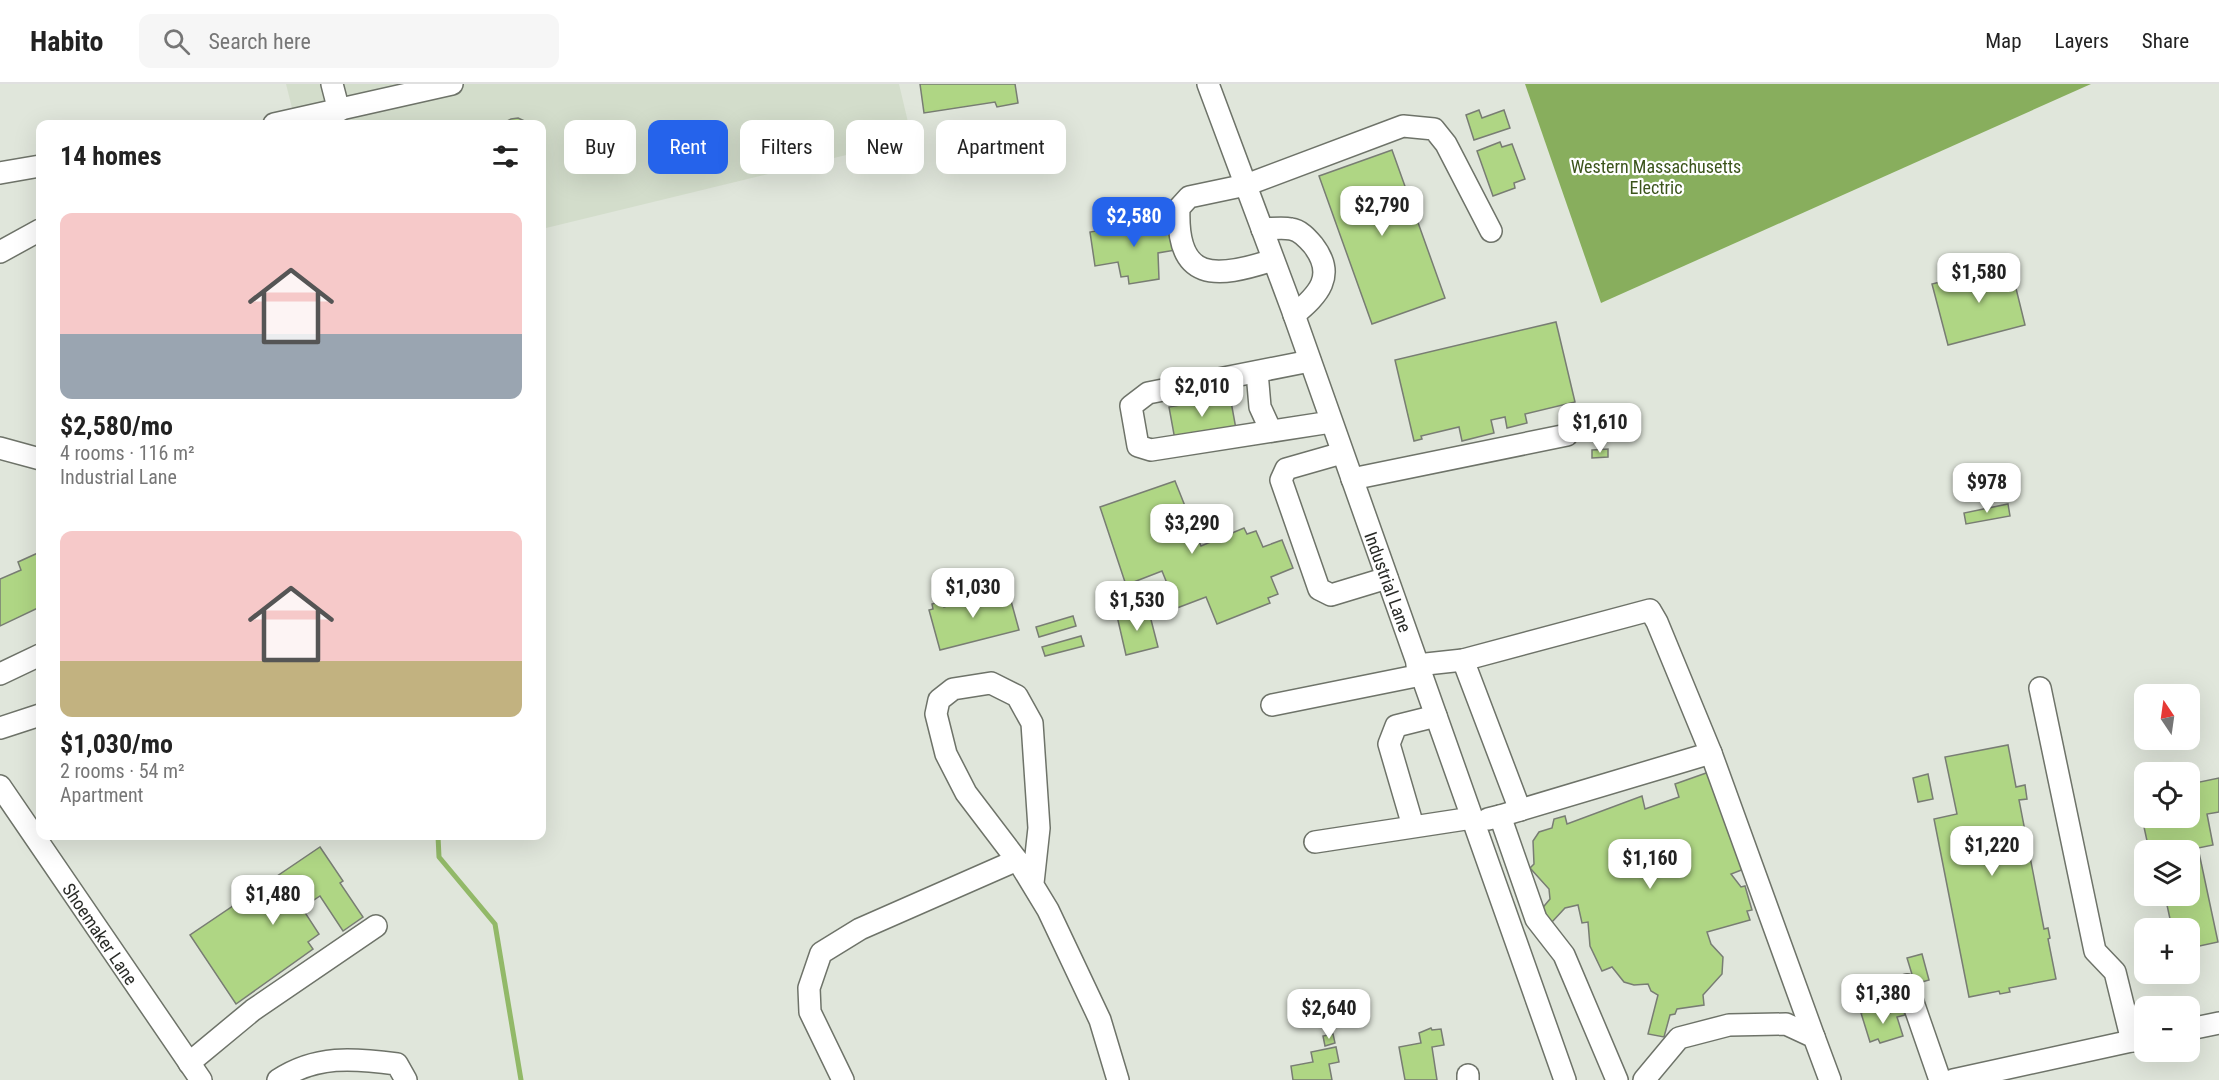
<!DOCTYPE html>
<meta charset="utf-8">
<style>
body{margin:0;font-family:"Roboto Condensed",sans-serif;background:#f6f6f6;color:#222;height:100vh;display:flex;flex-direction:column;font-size:22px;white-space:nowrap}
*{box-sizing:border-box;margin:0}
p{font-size:20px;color:#767676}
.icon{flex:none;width:33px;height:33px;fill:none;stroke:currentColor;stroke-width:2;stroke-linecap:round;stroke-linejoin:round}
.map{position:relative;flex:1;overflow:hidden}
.side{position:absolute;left:36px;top:36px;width:510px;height:720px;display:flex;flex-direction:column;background:#fff;border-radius:12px;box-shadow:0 6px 24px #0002}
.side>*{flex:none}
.guide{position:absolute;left:564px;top:36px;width:570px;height:54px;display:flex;gap:12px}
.needle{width:39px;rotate:347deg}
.buttons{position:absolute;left:2134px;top:600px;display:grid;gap:12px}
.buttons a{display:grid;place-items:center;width:66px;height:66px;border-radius:12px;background:#fff;box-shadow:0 6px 24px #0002;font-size:30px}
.price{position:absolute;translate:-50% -51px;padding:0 14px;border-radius:12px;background:#fff;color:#222;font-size:20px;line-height:39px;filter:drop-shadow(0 2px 3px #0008)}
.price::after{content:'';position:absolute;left:50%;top:36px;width:18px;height:14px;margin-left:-9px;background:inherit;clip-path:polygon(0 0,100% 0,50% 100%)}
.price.active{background:#2563eb;color:#fff}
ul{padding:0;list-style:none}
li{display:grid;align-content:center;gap:12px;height:318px;padding:0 24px}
li span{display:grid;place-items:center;height:186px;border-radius:12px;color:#555}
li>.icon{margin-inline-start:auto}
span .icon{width:108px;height:108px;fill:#fffc;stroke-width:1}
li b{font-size:26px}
h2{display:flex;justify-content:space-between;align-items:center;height:72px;padding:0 24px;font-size:26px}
.chip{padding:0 21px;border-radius:12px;background:#fff;box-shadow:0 6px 24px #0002;font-size:21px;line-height:54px}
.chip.active{background:#2563eb;color:#fff}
header{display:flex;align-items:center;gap:36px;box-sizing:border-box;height:84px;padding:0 30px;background:#fff;border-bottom:2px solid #e0e0e0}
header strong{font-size:28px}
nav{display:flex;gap:33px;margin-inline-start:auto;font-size:21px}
.search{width:420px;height:54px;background:#f6f6f6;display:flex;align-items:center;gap:15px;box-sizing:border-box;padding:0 21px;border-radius:12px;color:#767676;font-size:22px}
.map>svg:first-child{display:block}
</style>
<header>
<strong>Habito</strong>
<div class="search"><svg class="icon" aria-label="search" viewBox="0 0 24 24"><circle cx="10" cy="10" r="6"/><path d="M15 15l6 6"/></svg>Search here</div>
<nav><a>Map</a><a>Layers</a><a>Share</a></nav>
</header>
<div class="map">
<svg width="2219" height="996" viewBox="0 0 2219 996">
<rect width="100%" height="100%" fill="#e0e6db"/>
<polygon fill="#d3ddcb" points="286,0 899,0 912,55 542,145 542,40 296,40"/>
<polygon fill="#88ae5d" points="1525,0 2091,0 1601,219"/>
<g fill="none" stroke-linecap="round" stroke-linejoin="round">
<polyline stroke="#92b968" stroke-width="5" points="438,752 439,773 495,840 521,996"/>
</g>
<g fill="#afd684" stroke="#787d73" stroke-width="1.5">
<polygon points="920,0 1015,0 1018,19 997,23 995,18 924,29"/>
<polygon points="1479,26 1482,34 1504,26 1510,44 1474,56 1466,31"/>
<polygon points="518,34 531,40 501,40 511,35"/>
<polygon points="632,41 635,55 623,58 620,44"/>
<polygon points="1500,58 1502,63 1512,60 1525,95 1514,99 1515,104 1493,112 1477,67"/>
<polygon points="1392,66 1445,214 1372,240 1319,92"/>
<polygon points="1171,135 1176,166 1158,169 1159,195 1129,200 1128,192 1121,193 1118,178 1095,182 1090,148 1108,145 1107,140 1120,138 1121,143"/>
<polygon points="2010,180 2025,241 1948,261 1932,200"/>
<polygon points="1556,238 1575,318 1525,330 1527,339 1507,344 1505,333 1491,336 1494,349 1462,357 1459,343 1421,352 1422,355 1414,357 1395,276"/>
<polygon points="1230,312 1236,345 1175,356 1169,323"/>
<polygon points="1608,365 1608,373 1592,374 1592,366"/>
<polygon points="1175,397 1201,462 1244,444 1247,450 1256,447 1263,463 1282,456 1293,484 1271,493 1278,510 1268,514 1270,519 1217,540 1206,513 1177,524 1162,487 1126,501 1100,423"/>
<polygon points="2008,420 2010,432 1966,440 1964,429"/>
<polygon points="40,468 40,523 0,542 0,495 21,486 18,478"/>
<polygon points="972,506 974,515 1008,506 1019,546 940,566 929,526 933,525 932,520 943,517 944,523 956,519 954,511"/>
<polygon points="1148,524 1158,563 1126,571 1117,532"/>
<polygon points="1073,532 1076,542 1039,553 1036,543"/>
<polygon points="1081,552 1084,562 1045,572 1042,563"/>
<polygon points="2008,661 2016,703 2025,701 2027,715 2019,716 2044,845 2048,844 2050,854 2048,855 2056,895 2009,904 2010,908 2000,910 1999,907 1969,913 1934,735 1957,730 1945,673"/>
<polygon points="1709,688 1744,785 1731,790 1741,803 1745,802 1752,826 1747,827 1750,836 1707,848 1711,860 1723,873 1722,890 1703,911 1704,921 1677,925 1675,930 1670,931 1664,953 1648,950 1658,911 1651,907 1648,900 1634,901 1624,898 1612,883 1602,887 1590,862 1588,838 1582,839 1578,821 1565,824 1552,838 1540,827 1550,815 1549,805 1530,784 1534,780 1533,757 1539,748 1552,744 1554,735 1565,732 1567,740 1642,712 1645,725 1679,713 1675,700"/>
<polygon points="1928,690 1933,715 1918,718 1913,694"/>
<polygon points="2219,694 2219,728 2207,730 2213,761 2198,764 2218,858 2190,864 2190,844 2172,844 2165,812 2190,812 2190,766 2149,766 2137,711 2145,710 2145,734 2190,734 2190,700"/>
<polygon points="320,763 343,797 340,799 363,833 343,847 320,812 302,824 319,850 308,858 313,865 236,920 190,851"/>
<polygon points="1922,870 1929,896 1915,900 1907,874"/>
<polygon points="1896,922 1897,927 1903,925 1905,931 1897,933 1903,952 1880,959 1878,955 1870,958 1861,929 1878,923 1881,932 1892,928 1891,923"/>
<polygon points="1431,944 1432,946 1441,945 1444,961 1432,963 1437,996 1405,996 1399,963 1421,959 1419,949"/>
<polygon points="1333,950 1335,959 1325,962 1323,952"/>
<polygon points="1336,963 1339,978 1329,980 1332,996 1293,996 1291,982 1313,978 1311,968"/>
</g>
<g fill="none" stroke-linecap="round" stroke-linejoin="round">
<defs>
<g id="minor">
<polyline points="332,0 339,27"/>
<polyline points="1208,0 1292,225 1565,996"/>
<polyline points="274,40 452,0"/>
<polyline points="0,89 40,82"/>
<path d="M 1262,145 C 1271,145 1282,143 1291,145 C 1300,146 1307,154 1313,161 C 1337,192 1318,211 1294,231"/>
<polyline points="0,168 40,146"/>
<path d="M 1273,176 C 1215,195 1176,198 1179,124 L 1189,113 L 1246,101 L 1403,42 L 1434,45 L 1446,60 L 1491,147"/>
<polyline points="1310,277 1148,309 1131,322 1138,362 1151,366 1331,338"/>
<polyline points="1257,288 1260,323 1271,347"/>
<polyline points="0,364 40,375"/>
<polyline points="1342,369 1286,385 1281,396 1319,505 1331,511 1387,494"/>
<polyline points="1352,395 1567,351"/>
<polyline points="1463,576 1520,726"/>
<polyline points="1417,581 1463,576 1650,526 1657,538 1711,669 1500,732"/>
<polyline points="0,590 40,571"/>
<polyline points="2040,604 2095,867 2115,888 2132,957"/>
<polyline points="1272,621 1421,591"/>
<polyline points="0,644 40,631"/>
<polyline points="1711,669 1814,953"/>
<polyline points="0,702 201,996"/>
<polyline points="1488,735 1500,732 1536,835 1564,871 1617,996"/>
<polyline points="1413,742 1389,660 1396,642 1436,632"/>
<polyline points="1315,758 1472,734"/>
<polyline points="1033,799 1039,744 1032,639 1017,612 991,599 953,605 939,616 936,630 946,670 966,709 1020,780 1048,826 1100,936 1118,996"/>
<polyline points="1907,901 1940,996"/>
<polyline points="2190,945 2219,939"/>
<polyline points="189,979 253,926 376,842"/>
<polyline points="1468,991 1468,996"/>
<path d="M 278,996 C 316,971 353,974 397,980 L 406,996"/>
<polyline points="843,996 810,928 809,904 821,869 860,845 1017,776"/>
<polyline points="1644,996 1679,954 1729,941 1786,940 1814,953 1830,996"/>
<polyline points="1953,996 2145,954"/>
</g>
</defs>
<use href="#minor" stroke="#6e7369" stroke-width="24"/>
<use href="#minor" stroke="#fff" stroke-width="21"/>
</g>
<g text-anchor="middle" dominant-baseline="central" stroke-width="4.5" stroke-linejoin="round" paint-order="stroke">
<g font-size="18" fill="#3b541b" stroke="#fff">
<text x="1656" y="82">Western Massachusetts<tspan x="1656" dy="21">Electric</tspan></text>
</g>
<g font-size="18" fill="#292b27" stroke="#fff">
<text transform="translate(1388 498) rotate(70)">Industrial Lane</text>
<text transform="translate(100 850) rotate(56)">Shoemaker Lane</text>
</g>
</g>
</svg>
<div class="buttons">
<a><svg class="needle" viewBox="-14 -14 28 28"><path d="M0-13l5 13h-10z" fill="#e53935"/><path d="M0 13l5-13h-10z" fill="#767676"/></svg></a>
<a><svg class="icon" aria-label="locate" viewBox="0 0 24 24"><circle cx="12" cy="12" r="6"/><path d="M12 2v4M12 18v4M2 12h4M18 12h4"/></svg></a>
<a><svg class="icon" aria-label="layers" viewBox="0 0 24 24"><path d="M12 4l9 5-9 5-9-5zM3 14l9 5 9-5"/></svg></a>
<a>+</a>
<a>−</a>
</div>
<b class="price" style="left:1382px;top:153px">$2,790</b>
<b class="price active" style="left:1134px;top:164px">$2,580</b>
<b class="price" style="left:1979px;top:220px">$1,580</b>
<b class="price" style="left:1202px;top:334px">$2,010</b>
<b class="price" style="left:1600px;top:370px">$1,610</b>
<b class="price" style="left:1987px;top:430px">$978</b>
<b class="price" style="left:1192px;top:471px">$3,290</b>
<b class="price" style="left:973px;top:535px">$1,030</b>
<b class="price" style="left:1137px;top:548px">$1,530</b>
<b class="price" style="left:1992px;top:793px">$1,220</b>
<b class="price" style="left:1650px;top:806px">$1,160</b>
<b class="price" style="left:273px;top:842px">$1,480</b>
<b class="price" style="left:1883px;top:941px">$1,380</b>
<b class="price" style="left:1329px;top:956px">$2,640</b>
<div class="guide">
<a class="chip">Buy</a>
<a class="chip active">Rent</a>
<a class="chip">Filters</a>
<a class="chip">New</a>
<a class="chip">Apartment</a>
</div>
<section class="side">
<h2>14 homes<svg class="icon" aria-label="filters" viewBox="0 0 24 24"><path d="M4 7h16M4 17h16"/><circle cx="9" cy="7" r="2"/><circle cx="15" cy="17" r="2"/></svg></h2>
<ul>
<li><span style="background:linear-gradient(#f6c9c9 65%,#9aa5b1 0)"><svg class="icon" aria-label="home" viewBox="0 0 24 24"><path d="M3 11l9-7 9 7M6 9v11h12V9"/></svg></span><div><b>$2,580/mo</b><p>4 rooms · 116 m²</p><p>Industrial Lane</p></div></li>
<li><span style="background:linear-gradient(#f6c9c9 70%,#c2b280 0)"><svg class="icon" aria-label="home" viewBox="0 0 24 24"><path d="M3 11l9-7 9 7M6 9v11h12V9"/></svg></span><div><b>$1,030/mo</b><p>2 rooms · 54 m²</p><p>Apartment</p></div></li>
</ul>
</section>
</div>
